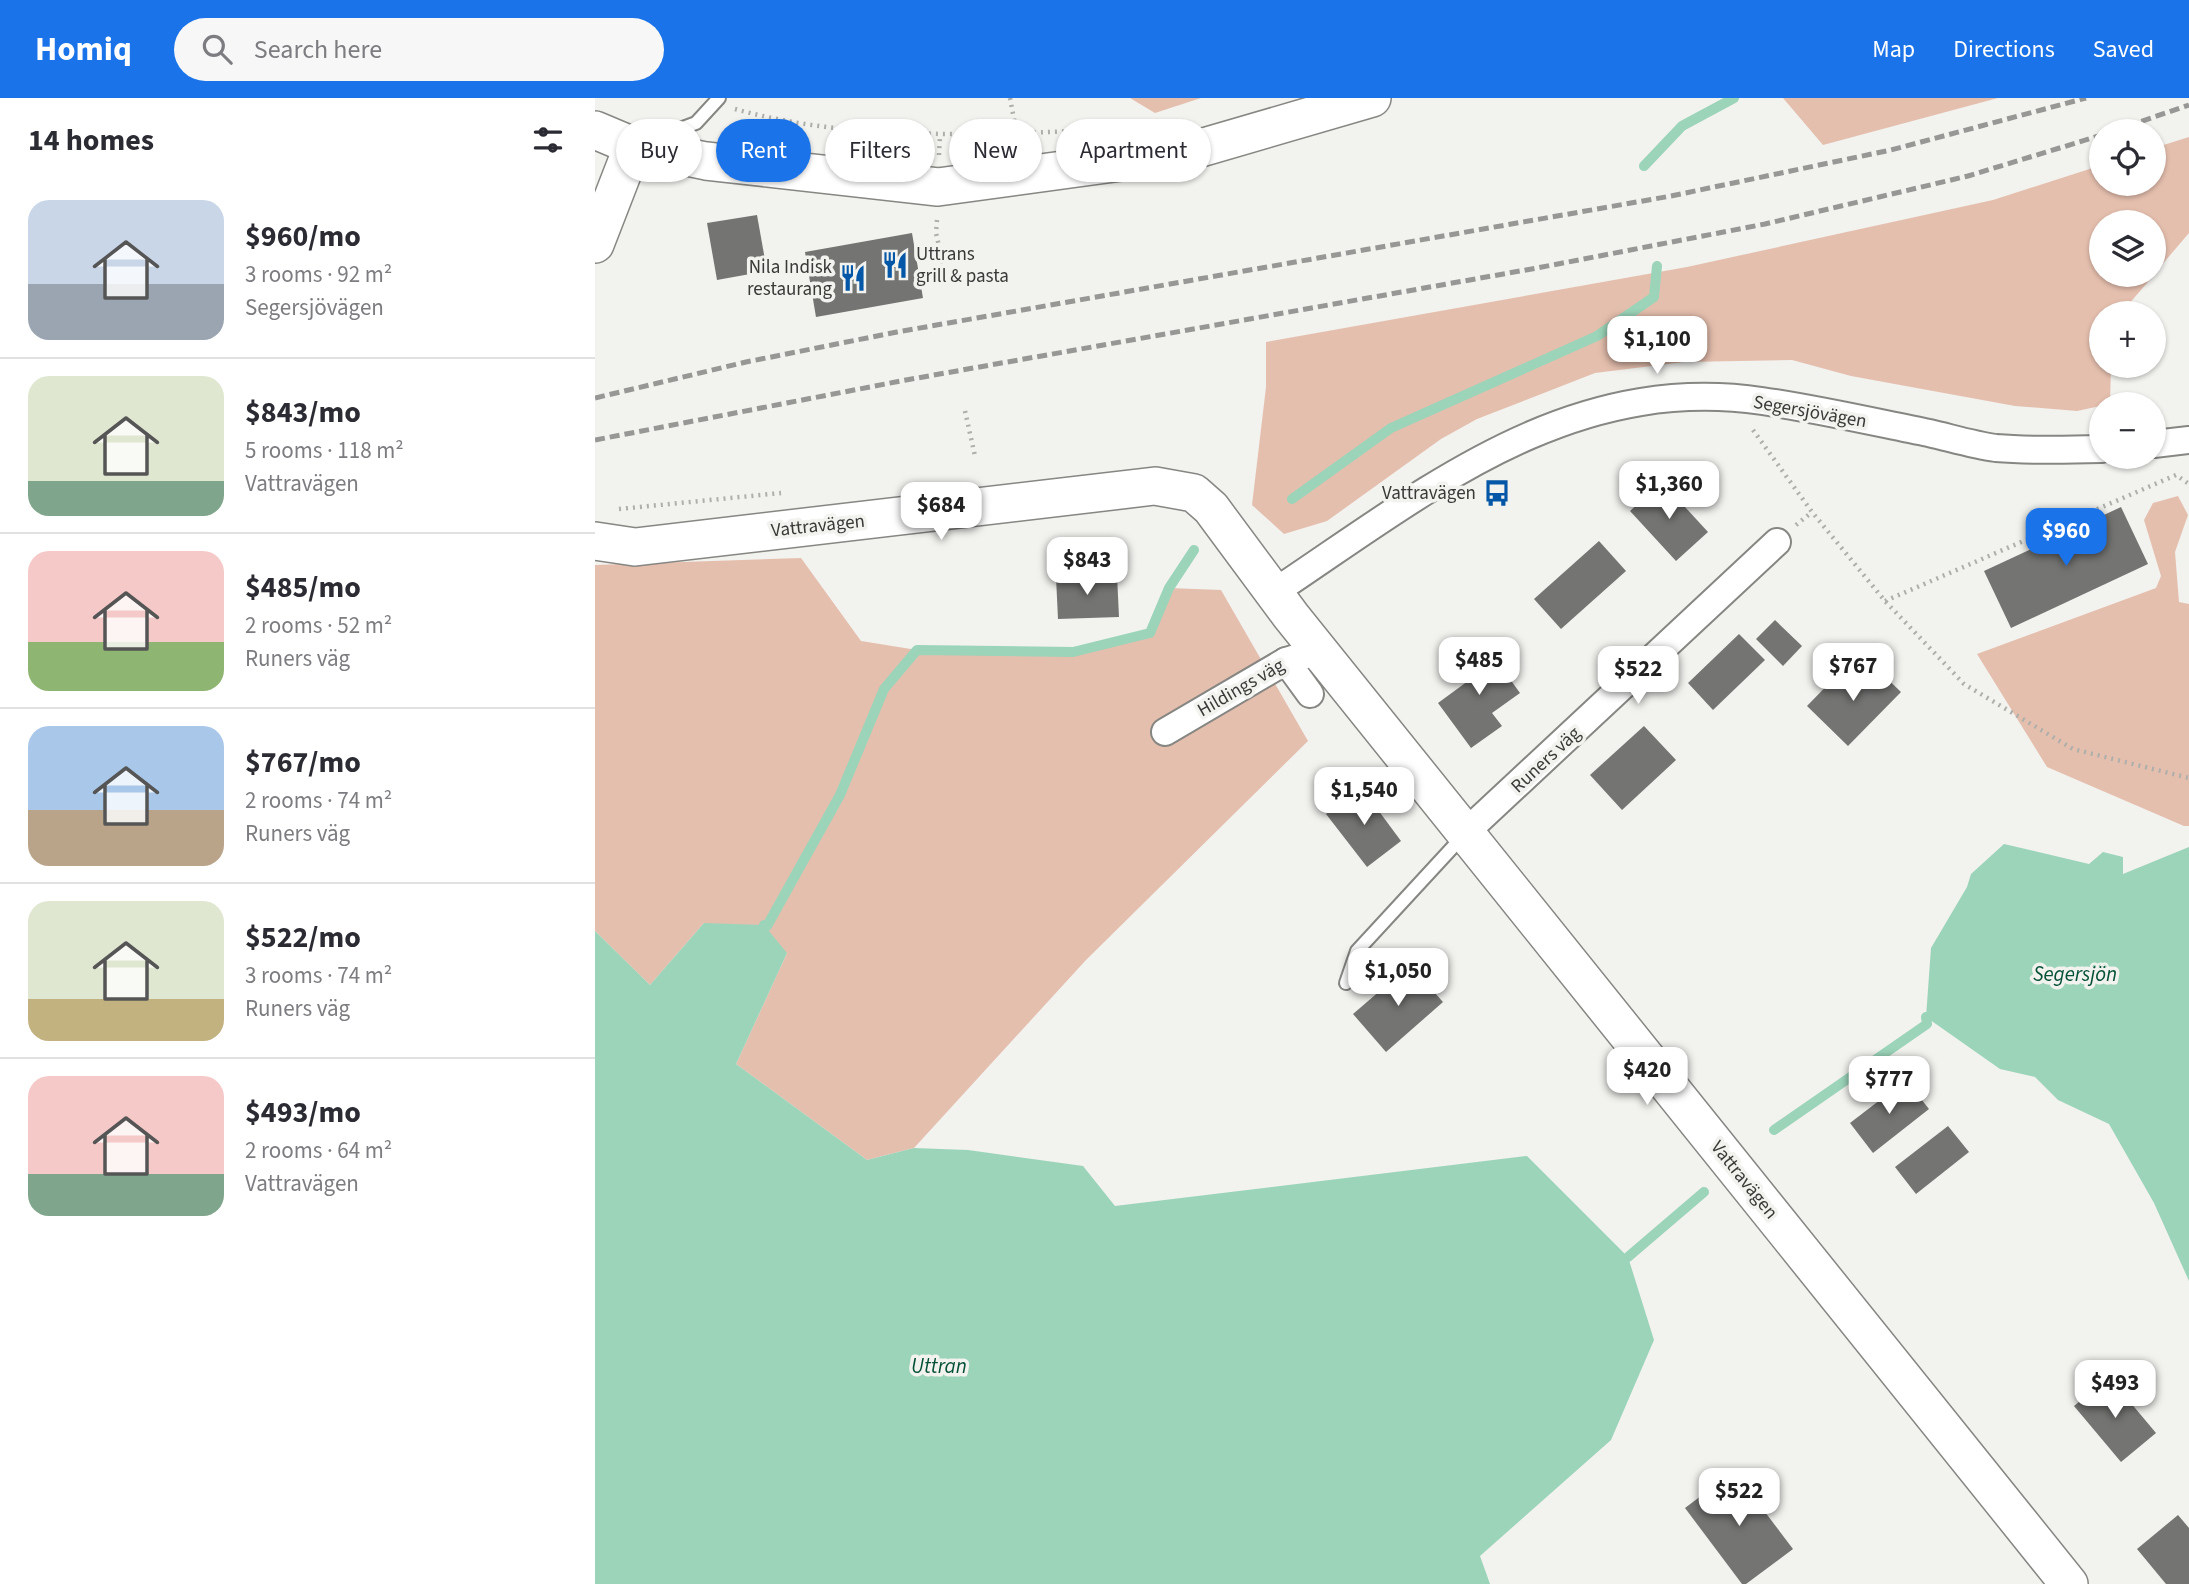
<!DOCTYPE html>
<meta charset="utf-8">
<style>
body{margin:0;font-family:"Source Sans 3",sans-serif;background:#f7f7f7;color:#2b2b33;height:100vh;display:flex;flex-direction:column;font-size:26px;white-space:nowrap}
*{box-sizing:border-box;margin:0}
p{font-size:23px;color:#7c7c81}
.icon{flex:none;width:38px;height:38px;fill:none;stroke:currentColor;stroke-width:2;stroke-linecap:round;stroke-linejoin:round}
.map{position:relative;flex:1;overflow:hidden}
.side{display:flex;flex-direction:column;background:#fff;width:595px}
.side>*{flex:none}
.guide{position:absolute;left:21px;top:21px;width:665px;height:63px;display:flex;gap:14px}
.fabs{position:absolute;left:1494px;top:21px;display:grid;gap:14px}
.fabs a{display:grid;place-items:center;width:77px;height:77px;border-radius:50%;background:#fff;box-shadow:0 2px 5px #0004;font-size:35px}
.price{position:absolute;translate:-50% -60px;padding:0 16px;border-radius:14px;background:#fff;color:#222;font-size:23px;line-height:46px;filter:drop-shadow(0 2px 4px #0008)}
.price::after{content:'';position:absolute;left:50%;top:42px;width:21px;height:16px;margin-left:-10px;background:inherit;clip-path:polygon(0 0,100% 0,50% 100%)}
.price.active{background:#1a73e8;color:#fff}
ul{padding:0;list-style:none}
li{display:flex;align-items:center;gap:21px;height:175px;padding:0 28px}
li+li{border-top:2px solid #e1e1e2}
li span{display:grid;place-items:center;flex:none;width:196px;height:140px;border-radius:21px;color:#555}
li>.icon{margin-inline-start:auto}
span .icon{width:84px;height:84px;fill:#fffc;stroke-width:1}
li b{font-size:30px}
h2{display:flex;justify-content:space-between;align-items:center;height:84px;padding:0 28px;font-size:30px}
.pill{padding:0 24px;border-radius:32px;background:#fff;box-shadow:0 2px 5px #0004;font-size:24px;line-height:63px}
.pill.active{background:#1a73e8;color:#fff}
header{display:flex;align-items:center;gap:42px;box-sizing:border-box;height:98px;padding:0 35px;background:#1a73e8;color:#fff}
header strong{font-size:33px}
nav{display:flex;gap:38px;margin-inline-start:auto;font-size:24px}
.search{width:490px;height:63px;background:#f7f7f7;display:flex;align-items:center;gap:18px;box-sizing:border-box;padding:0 24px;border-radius:38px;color:#7c7c81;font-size:26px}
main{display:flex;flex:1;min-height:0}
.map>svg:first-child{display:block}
</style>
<header>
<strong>Homiq</strong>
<div class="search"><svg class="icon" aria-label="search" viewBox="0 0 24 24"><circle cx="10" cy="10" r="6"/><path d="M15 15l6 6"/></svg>Search here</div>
<nav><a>Map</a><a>Directions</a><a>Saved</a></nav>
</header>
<main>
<section class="side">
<h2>14 homes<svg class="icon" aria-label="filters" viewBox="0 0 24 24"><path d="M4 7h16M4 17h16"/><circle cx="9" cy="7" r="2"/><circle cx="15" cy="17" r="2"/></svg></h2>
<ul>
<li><span style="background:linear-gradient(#c9d6e8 60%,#9aa5b1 0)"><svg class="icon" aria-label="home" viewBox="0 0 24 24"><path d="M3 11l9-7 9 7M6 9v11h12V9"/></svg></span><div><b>$960/mo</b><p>3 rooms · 92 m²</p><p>Segersjövägen</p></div></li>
<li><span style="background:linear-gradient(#dfe7d0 75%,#7fa58c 0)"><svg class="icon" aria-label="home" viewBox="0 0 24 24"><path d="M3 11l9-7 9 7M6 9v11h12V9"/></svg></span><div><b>$843/mo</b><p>5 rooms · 118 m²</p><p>Vattravägen</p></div></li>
<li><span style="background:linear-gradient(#f6c9c9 65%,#8fb573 0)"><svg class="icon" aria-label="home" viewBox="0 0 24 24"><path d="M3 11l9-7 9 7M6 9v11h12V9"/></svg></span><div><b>$485/mo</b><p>2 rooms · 52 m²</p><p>Runers väg</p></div></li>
<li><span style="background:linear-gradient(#a9c7e8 60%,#b9a48a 0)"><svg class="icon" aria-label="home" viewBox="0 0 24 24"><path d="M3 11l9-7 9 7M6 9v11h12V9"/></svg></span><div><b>$767/mo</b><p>2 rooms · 74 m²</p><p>Runers väg</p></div></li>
<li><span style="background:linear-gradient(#dfe7d0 70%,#c2b280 0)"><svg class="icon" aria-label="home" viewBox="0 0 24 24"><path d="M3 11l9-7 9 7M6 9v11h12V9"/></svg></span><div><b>$522/mo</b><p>3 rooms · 74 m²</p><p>Runers väg</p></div></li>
<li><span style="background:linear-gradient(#f6c9c9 70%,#7fa58c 0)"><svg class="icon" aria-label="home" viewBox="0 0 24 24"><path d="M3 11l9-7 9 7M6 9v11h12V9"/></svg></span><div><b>$493/mo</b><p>2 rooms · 64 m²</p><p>Vattravägen</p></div></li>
</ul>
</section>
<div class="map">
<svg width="1594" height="1486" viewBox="0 0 1594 1486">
<rect width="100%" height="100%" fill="#f2f2ef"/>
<g fill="#e5bfae">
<polygon points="535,0 606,0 560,15"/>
<polygon points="1188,0 1403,0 1228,47"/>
<polygon points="1594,39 1594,135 1559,176 1559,124 1507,124 1507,177 1559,177 1526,215 1507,215 1507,268 1516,268 1515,306 1482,313 1420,308 1256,278 1197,262 1089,264 1000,275 882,321 846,341 732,423 689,436 657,407 671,289 671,244 1092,169 1398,102 1507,67 1507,86 1559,86 1559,50"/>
<polygon points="1583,398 1593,417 1580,454 1584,504 1594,506 1594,728 1589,728 1452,669 1382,556 1561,490 1566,478 1549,422 1558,405"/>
<polygon points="206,460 266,543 322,552 478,554 555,535 574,490 626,492 713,643 491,862 319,1050 272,1062 141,966 192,855 109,825 55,887 0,833 0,467"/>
</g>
<g fill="#9bd4b9">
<polygon points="1409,746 1494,766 1508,754 1528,759 1528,776 1594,749 1594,1183 1559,1105 1514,1026 1463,1002 1440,979 1405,971 1331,919 1336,850 1372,789 1376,776"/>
<polygon points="109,825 169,827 192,855 141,966 272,1062 319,1050 373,1052 488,1068 520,1108 932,1058 1033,1159 1059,1242 1016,1342 885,1458 895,1486 0,1486 0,833 55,887"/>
</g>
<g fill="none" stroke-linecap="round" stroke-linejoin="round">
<g stroke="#9bd4b9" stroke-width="10">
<polyline points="1049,68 1087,28 1139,0"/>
<polyline points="697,401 796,330 1002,238 1059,199 1062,168"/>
<polyline points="169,827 172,828 245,697 289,591 322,552 478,554 555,535 574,490 599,452"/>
<polyline points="1179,1032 1332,926 1331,919"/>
<polyline points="1033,1159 1109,1094"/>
</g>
</g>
<g fill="#747573">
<polygon points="162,117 172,173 122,182 112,125"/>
<polygon points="317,135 328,200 221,219 210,154"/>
<polygon points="1067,384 1113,434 1081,463 1035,413"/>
<polygon points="1526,409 1553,466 1416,530 1389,473"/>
<polygon points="1004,443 1031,473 966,531 939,501"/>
<polygon points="522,477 524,519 463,521 461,479"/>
<polygon points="1180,522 1207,548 1188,568 1161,541"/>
<polygon points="1144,536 1170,562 1118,612 1093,585"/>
<polygon points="891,548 925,595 897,615 907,628 876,650 843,605 873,583 862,569"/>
<polygon points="1280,569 1306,594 1253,648 1212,608 1249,570 1264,585"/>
<polygon points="1049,628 1081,662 1027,712 995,677"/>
<polygon points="766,689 806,743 772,769 731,716"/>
<polygon points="815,867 848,904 791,954 758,916"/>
<polygon points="1311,982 1334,1011 1278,1055 1255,1025"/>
<polygon points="1353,1028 1374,1054 1321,1096 1300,1069"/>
<polygon points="1514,1279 1561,1335 1526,1364 1479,1308"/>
<polygon points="1139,1373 1198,1451 1151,1486 1147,1486 1090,1410"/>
<polygon points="1583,1417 1594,1430 1594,1486 1571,1486 1542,1451"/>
</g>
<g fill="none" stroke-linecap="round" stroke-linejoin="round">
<defs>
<g id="lane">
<polyline points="58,41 101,25 124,0"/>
<polyline points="751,885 762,853 869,737"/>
</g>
<g id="street">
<polyline points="1559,346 1594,342"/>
<path d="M 678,495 C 830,394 972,275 1167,303 C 1223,311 1279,324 1334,335 C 1356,340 1378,347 1401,350 C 1436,353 1471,352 1507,351"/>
<polyline points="691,563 715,596"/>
<polyline points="570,634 691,563 724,553"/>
<polyline points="871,734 1182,444"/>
</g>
<g id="secondary">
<polyline points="0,32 38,48 111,63 343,89 585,56 777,0"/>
<polyline points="0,146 38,48"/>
<polyline points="0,443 40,449 560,388 599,395 616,410 696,518 1474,1486"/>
</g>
</defs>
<use href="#lane" stroke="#868683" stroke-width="16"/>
<use href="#street" stroke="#868683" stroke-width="30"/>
<use href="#secondary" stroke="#868683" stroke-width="40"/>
<g stroke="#aeaeab" stroke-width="4.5" stroke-dasharray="2 5" stroke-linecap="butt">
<polyline points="415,0 422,37"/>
<path d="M 140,11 C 251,42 368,37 482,33"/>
<polyline points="344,57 345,38"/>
<polyline points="342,122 341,135 351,179"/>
<polyline points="370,313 380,358"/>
<polyline points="1158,332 1217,414 1290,503 1369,586 1478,651 1594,680"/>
<polyline points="24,411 186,395"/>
<polyline points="1201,427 1217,414"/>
<polyline points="1290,503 1581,377 1594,386"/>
</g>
<use href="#lane" stroke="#fff" stroke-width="12"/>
<use href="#street" stroke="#fff" stroke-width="26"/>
<use href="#secondary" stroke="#fff" stroke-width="37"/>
<g stroke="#979795" stroke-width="5" stroke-dasharray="10 5" stroke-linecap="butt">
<polyline points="1518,33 1594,7"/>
<polyline points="0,300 151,264 302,234 1076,98 1296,52 1491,0"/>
<polyline points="0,342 311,282 942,170 1170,126 1373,78 1507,37"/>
</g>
</g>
<defs>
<symbol id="restaurant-bare" viewBox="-9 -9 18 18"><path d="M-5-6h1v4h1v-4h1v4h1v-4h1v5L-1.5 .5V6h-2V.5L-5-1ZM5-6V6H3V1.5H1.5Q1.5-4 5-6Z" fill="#0457a6" stroke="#f2f2ef" stroke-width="2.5" paint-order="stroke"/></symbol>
<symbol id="bus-bare" viewBox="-9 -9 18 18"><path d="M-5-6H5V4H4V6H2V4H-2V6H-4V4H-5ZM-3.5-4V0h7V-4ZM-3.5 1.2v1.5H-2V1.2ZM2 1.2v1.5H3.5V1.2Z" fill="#0457a6" stroke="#f2f2ef" stroke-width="2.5" paint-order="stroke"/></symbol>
</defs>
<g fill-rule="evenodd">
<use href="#restaurant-bare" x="281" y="148" width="38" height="38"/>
<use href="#restaurant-bare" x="239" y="161" width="38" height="38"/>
<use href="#bus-bare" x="883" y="376" width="38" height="38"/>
</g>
<g text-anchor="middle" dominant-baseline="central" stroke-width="7" stroke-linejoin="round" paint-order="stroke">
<g font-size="19" fill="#393937" stroke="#f2f2ef" text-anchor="end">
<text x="321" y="156" text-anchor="start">Uttrans<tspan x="321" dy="22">grill &amp; pasta</tspan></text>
<text x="237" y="169">Nila Indisk<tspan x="237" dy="22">restaurang</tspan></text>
<text x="881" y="395">Vattravägen</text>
</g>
<g font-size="19" fill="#393937" stroke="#f2f2ef">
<text transform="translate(1215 314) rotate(10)">Segersjövägen</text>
<text transform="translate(223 428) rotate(-6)">Vattravägen</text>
<text transform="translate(646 590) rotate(-30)">Hildings väg</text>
<text transform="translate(951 662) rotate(-43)">Runers väg</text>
<text transform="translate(1149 1082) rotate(51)">Vattravägen</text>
</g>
<g font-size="21" font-style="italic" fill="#045138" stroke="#f2f2ef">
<text x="1480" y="876">Segersjön</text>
<text x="344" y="1268">Uttran</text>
</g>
</g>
</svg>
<div class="fabs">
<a><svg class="icon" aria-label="locate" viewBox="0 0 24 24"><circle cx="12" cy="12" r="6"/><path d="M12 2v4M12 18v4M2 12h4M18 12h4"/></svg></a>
<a><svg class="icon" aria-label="layers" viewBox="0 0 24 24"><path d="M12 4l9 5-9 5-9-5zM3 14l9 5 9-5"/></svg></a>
<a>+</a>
<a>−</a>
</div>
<b class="price" style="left:1062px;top:278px">$1,100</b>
<b class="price" style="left:1074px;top:423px">$1,360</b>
<b class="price" style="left:346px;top:444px">$684</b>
<b class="price active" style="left:1471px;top:470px">$960</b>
<b class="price" style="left:492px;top:499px">$843</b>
<b class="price" style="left:884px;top:599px">$485</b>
<b class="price" style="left:1258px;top:605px">$767</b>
<b class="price" style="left:1043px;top:608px">$522</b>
<b class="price" style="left:769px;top:729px">$1,540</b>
<b class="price" style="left:803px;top:910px">$1,050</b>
<b class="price" style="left:1052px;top:1009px">$420</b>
<b class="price" style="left:1294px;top:1018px">$777</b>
<b class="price" style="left:1520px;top:1322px">$493</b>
<b class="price" style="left:1144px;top:1430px">$522</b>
<div class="guide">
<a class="pill">Buy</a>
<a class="pill active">Rent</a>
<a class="pill">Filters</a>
<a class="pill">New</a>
<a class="pill">Apartment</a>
</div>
</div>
</main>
